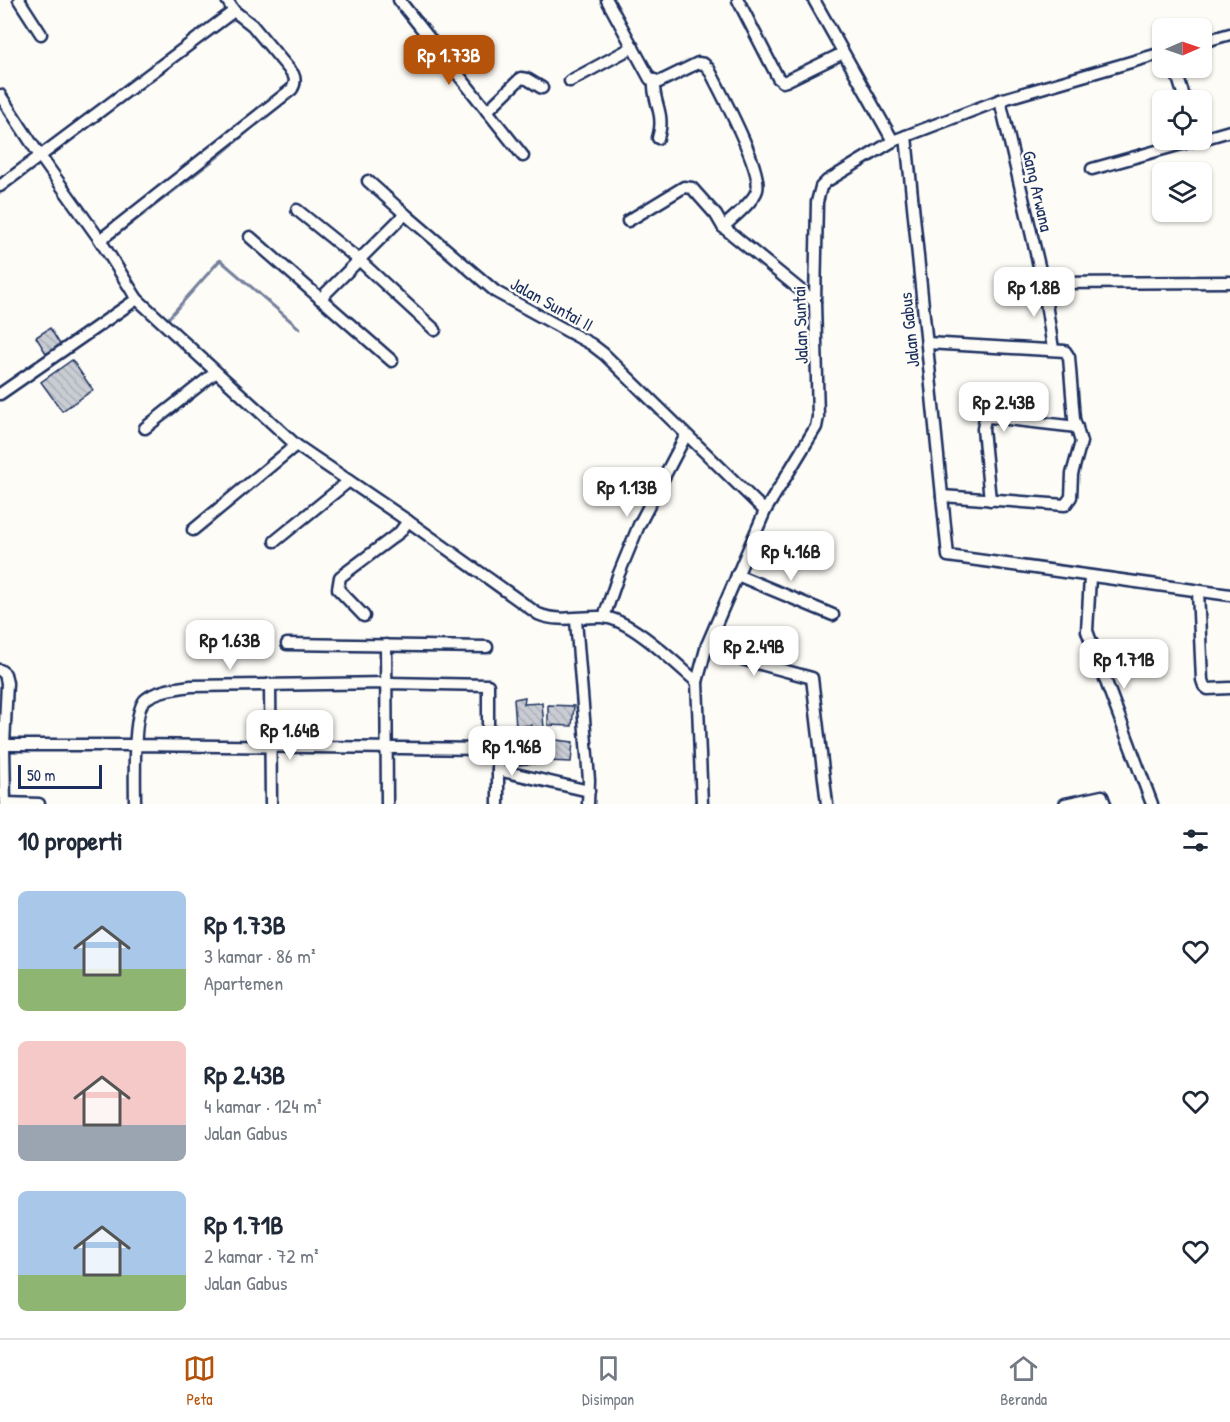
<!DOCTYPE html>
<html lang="id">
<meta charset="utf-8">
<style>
body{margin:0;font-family:"Patrick Hand",sans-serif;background:#f2f2f3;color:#1f2937;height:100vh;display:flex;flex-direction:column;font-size:22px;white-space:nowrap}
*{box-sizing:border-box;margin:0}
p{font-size:20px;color:#747a83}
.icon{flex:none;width:33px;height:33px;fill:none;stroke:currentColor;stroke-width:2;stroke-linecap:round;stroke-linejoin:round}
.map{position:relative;height:804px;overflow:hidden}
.sheet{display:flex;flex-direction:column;background:#fff;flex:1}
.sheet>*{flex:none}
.needle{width:39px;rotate:88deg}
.fabs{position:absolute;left:1152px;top:18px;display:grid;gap:12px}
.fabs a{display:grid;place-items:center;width:60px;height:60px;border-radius:9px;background:#fff;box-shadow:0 2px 4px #0004;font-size:30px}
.scale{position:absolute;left:18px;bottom:15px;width:84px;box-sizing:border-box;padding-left:6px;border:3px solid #1b2f5e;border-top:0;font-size:16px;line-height:21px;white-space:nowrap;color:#1b2f5e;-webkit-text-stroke:4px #fdfcf7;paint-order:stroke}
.price{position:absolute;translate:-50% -51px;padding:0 14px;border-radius:12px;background:#fff;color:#222;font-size:20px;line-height:39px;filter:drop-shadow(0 2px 3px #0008)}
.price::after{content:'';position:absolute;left:50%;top:36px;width:18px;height:14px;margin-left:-9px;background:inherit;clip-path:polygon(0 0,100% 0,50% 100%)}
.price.active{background:#b45309;color:#fff}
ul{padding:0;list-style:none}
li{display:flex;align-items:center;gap:18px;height:150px;padding:0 18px}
li span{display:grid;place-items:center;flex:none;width:168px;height:120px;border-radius:9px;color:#555}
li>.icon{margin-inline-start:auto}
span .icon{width:72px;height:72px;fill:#fffc;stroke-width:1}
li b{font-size:26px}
h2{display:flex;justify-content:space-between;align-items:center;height:72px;padding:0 18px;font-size:26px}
.dock{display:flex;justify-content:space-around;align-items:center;height:84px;border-top:2px solid #e0e1e3;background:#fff;font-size:16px;color:#747a83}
.dock a{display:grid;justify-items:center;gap:3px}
.dock .active{color:#b45309}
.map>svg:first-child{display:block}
</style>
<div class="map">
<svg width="1230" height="804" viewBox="0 0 1230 804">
<defs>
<pattern id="building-back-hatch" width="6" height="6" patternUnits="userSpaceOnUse" patternTransform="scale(1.5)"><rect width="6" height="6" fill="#c9ccd3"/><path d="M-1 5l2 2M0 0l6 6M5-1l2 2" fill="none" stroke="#acb0b8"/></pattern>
</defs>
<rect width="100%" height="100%" fill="#fdfcf7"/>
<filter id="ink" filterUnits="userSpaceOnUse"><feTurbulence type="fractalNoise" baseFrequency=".0167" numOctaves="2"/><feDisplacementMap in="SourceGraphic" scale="12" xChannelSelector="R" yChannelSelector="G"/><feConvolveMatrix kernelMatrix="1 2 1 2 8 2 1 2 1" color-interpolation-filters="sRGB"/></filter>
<g filter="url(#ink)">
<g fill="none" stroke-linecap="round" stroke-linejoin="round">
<g stroke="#76819c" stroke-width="3">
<polyline points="106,243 220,155 272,111"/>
<polyline points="165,322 220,260 300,329"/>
</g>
</g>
<g fill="url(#building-back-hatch)" stroke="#1b2f5e" stroke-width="1.5">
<polygon points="50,328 61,346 47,355 36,337"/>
<polygon points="72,360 93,390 62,411 41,382"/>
<polygon points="525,697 524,704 542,703 544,728 532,730 532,725 516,727 514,699"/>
<polygon points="548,705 574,706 572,726 548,725"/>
<polygon points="542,737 543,763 518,765 517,738"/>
<polygon points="547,739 573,742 571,762 547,761"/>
</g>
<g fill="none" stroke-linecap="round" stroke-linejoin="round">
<defs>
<g id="minor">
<polyline points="19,0 41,34"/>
<polyline points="227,0 234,11"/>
<polyline points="399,0 523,156"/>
<polyline points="607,0 650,79 654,80"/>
<polyline points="738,0 778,78 783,82 786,81 843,53"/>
<polyline points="814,0 893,141"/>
<polyline points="1202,42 1230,34"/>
<polyline points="1175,68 1185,100"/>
<path d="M 654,80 L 659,82 L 698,63 L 704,64 L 709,69 C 720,91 763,170 757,190 C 754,201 732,219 723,227"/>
<path d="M 654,80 C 652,103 666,112 658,138"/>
<polyline points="570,81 633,47"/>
<path d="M 0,95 L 40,156 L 100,240 L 137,299 L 296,445 L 408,521 L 538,614 C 560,623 580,616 602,617 C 630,618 676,664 697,682"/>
<polyline points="1000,100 1043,283 1230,282"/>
<polyline points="487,111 521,78 527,79 542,88"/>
<polyline points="906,136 948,556 1230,595"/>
<polyline points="1202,139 1230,131"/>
<polyline points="1092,169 1196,140"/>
<polyline points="368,181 405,214"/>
<path d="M 0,186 L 234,11 L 252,25 L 293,74 C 296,80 295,84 292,89 L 100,240"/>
<polyline points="297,210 359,260 435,330"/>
<polyline points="628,221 684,187 692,188 716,215 723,227 815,302"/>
<polyline points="250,237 392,361"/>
<polyline points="1043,283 1053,349"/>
<polyline points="320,299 405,214 496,292 591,344 604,354 765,511"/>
<polyline points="927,343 1065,351 1069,357 1074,419 1081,442 1072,474 1071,497 1065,505 942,496"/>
<polyline points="0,394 137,299"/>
<polyline points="145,428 216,372"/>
<polyline points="990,500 983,429 985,418 990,417 1077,427"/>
<polyline points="193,530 296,445"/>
<polyline points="275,541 349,481"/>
<polyline points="737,575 833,615"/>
<polyline points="1090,577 1087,631 1152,804"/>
<polyline points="1198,591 1202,680 1204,686 1208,689 1230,688"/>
<polyline points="364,616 338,589 340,577 400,532 408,521"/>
<polyline points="604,617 618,576 639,525 686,435"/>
<polyline points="576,620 589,780 588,804"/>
<polyline points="287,644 487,647"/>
<polyline points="386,645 387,804"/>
<polyline points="707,645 742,659 812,678 827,804"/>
<polyline points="0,670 5,674 7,683 4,745 5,804"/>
<polyline points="270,684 271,804"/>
<path d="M 0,745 L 135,745 L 488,749 L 488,685 L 387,683 L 191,686 C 177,688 158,690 146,699 C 132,708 135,785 135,804"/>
<polyline points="498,770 589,791"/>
<polyline points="5,803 39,804"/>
<polyline points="498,804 498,749"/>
<polyline points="702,804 697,682 707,645 765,511 816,427 818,417 815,302 817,202 821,187 827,181 893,141 1000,100 1162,53"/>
<polyline points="1065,804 1102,796 1105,804"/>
</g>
</defs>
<use href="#minor" stroke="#1b2f5e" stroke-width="15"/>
<use href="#minor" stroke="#fdfcf7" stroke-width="10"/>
</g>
</g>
<g text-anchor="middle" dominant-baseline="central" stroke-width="5" stroke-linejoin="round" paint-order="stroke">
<g font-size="18" fill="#1b2f5e" stroke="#fdfcf7">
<text transform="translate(1038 191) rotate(77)">Gang Arwana</text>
<text transform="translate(552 304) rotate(29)">Jalan Suntai II</text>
<text transform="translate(800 325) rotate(-92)">Jalan Suntai</text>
<text transform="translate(909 330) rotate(-96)">Jalan Gabus</text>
</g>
</g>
</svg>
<div class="fabs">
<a><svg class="needle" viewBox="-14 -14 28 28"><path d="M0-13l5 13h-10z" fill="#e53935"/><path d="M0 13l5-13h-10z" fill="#747a83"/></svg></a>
<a><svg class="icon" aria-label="locate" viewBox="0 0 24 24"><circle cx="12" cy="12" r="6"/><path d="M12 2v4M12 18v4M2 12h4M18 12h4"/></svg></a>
<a><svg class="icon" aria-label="layers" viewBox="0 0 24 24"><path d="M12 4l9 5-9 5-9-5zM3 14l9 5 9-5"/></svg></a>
</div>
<div class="scale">50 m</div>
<b class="price active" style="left:449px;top:86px">Rp 1.73B</b>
<b class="price" style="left:1034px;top:318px">Rp 1.8B</b>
<b class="price" style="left:1004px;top:433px">Rp 2.43B</b>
<b class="price" style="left:627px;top:518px">Rp 1.13B</b>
<b class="price" style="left:791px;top:582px">Rp 4.16B</b>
<b class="price" style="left:230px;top:671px">Rp 1.63B</b>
<b class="price" style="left:754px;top:677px">Rp 2.49B</b>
<b class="price" style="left:1124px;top:690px">Rp 1.71B</b>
<b class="price" style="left:290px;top:761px">Rp 1.64B</b>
<b class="price" style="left:512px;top:777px">Rp 1.96B</b>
</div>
<section class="sheet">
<h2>10 properti<svg class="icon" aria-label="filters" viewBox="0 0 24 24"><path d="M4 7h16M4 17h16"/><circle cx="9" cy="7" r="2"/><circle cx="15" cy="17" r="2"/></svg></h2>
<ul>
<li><span style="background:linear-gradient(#a9c7e8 65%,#8fb573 0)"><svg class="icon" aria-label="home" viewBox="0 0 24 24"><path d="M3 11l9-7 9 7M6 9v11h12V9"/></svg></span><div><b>Rp 1.73B</b><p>3 kamar · 86 m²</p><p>Apartemen</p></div><svg class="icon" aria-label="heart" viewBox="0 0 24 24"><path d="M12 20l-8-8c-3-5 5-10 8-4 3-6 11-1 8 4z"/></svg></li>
<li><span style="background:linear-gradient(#f6c9c9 70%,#9aa5b1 0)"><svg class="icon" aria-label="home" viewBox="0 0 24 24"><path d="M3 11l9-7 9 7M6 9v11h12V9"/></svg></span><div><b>Rp 2.43B</b><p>4 kamar · 124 m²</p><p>Jalan Gabus</p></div><svg class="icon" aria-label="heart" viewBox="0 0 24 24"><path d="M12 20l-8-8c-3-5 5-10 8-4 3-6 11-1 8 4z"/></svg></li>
<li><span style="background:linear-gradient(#a9c7e8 70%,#8fb573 0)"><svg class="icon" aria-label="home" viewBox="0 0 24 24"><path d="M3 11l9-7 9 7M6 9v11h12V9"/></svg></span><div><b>Rp 1.71B</b><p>2 kamar · 72 m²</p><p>Jalan Gabus</p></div><svg class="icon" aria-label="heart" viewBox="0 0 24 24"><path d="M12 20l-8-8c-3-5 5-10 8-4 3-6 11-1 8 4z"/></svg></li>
</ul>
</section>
<nav class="dock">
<a class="active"><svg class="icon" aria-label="map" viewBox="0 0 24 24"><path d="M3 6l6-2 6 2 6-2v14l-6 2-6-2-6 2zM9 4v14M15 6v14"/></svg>Peta</a>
<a><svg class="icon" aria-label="saved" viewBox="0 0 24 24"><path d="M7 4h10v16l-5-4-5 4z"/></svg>Disimpan</a>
<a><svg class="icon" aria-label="home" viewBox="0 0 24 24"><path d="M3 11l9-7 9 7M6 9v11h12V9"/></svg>Beranda</a>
</nav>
